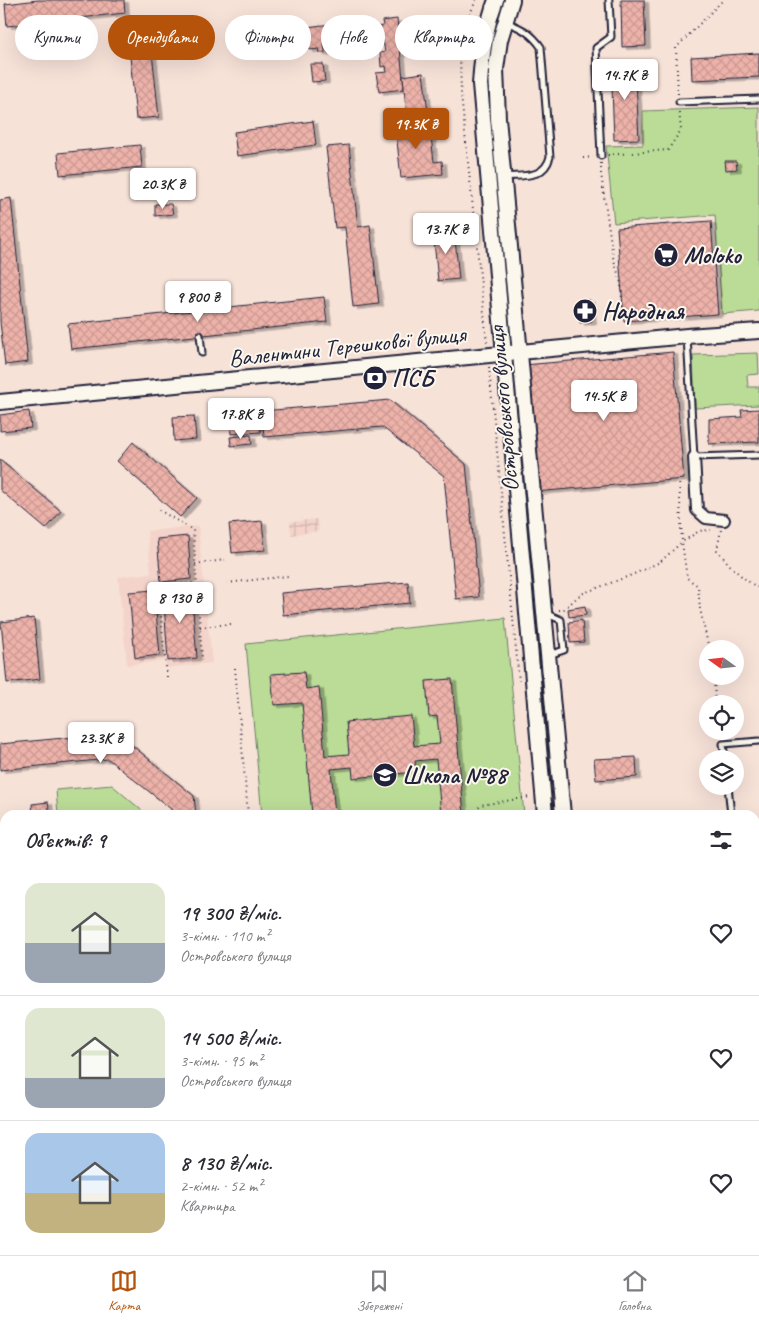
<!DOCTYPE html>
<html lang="uk">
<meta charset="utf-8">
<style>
body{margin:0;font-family:Caveat,sans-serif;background:#f2f2f3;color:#2b2b33;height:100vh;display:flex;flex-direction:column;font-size:19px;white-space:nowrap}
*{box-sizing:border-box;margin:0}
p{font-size:16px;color:#7c7c81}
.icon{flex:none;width:28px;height:28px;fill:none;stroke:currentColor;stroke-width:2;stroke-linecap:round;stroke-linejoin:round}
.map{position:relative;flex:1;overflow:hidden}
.drawer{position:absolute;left:0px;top:810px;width:760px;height:445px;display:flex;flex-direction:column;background:#fff;border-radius:15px 15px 0 0;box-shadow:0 5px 20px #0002}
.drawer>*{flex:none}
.guide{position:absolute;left:15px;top:15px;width:500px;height:45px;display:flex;gap:10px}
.needle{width:32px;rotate:285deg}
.tools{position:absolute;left:699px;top:640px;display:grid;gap:10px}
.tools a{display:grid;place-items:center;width:45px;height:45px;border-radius:50%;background:#fff;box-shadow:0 5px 20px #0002;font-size:25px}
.price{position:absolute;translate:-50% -42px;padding:0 11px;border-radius:5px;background:#fff;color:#222;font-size:16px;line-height:32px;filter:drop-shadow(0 1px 2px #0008)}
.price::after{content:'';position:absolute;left:50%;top:30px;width:15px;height:11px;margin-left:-8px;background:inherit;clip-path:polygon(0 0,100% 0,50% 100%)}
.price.active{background:#b45309;color:#fff}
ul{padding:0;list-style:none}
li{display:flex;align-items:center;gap:15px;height:125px;padding:0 25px}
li+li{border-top:1px solid #e1e1e2}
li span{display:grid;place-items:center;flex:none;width:140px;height:100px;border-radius:15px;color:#555}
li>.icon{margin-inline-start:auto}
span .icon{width:60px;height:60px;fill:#fffc;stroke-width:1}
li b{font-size:21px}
h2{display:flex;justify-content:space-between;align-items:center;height:60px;padding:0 25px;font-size:21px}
.pill{padding:0 18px;border-radius:22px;background:#fff;box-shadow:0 5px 20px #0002;font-size:18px;line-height:45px}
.pill.active{background:#b45309;color:#fff}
.tabs{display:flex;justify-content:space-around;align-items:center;height:70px;border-top:1px solid #e1e1e2;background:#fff;font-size:14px;color:#7c7c81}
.tabs a{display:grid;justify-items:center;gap:2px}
.tabs .active{color:#b45309}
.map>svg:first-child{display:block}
</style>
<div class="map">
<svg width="759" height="1255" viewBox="0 0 759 1255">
<defs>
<pattern id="industrial-grid" width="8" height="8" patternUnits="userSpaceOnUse" patternTransform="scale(1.25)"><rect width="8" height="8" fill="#f4d4ca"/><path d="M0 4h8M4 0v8" fill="none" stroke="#d1b6ae"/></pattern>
<pattern id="building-cross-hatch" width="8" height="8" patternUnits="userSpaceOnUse" patternTransform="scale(1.25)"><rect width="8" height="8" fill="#edb2a9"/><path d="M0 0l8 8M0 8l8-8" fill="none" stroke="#cb9992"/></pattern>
<filter id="shadow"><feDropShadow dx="4.5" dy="2.5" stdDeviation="0" flood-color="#0004"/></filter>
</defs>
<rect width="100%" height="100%" fill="#f7e2d8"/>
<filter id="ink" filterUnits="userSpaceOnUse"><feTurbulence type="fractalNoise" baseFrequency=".02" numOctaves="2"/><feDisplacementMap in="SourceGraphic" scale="10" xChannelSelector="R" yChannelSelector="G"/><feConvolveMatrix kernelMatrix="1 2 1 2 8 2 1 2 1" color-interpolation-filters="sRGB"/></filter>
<g filter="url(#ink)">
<polygon fill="#f4d4ca" points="198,526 212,663 166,668 165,661 127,665 118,577 151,573 147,531"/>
<polygon fill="url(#industrial-grid)" points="317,519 319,531 291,535 290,522"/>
<g fill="#badc96" stroke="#6e7f68">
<polygon points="759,107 759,311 722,314 715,215 614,223 606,146 643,145 643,111"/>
<polygon points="758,353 759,374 747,375 748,387 759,387 759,405 695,408 693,355"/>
<polygon points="505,618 524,815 262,815 246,644"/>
<polygon points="112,785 147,815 58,815 56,790"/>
<polygon points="5,905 5,956 0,956 0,906"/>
</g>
<g fill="url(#building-cross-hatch)" stroke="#22223b" filter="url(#shadow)">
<polygon points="38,0 124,0 125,13 7,26 5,4"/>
<polygon points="621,0 644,0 646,46 622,47"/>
<polygon points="397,19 404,89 379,92 376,73 387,72 386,66 381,67 380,53 385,52 383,41 366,43 366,48 358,49 357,40 347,41 347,45 333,46 333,41 324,42 325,53 320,53 319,49 309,50 306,27 366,20 367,28 383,26 382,21"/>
<polygon points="150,34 159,117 136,119 128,36"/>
<polygon points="759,53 759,77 692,80 691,57"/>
<polygon points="635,61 639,139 614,140 611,62"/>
<polygon points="310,64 323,64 325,81 312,82"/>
<polygon points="423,73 429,119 407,121 403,76"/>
<polygon points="429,119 434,162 442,161 443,174 401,178 395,123"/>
<polygon points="313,121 316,145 237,156 234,132"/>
<polygon points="140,145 142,167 60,175 58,153"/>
<polygon points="349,145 358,227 370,225 379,304 353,307 345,227 335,228 326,147"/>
<polygon points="725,161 736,161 737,169 726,170"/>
<polygon points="11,198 28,362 5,365 0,322 0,200"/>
<polygon points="155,204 171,204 173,214 155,216"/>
<polygon points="711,221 718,314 624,321 617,228"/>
<polygon points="454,229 459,279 438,281 433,231"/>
<polygon points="324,297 327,322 71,349 68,324"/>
<polygon points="590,300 592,321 580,323 578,301"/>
<polygon points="673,352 684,479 535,492 524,365"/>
<polygon points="390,400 466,464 479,597 456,599 444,476 382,427 264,437 262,411"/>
<polygon points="258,401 261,432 231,434 228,403"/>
<polygon points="759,409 759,442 709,444 709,419 742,417 741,410"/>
<polygon points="29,411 31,428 0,431 0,415"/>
<polygon points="194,416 196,439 174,441 173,417"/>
<polygon points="251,435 252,444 231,446 230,437"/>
<polygon points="133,442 197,498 180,517 117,461"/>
<polygon points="0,460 61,511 46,529 0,490"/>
<polygon points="262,521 265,550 232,553 229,524"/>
<polygon points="188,536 191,579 161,582 157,539"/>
<polygon points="408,582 410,603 283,615 281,593"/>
<polygon points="191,587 197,658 168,661 163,589"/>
<polygon points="154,590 160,655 135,658 129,592"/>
<polygon points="585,606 586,615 569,617 568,609"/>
<polygon points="34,618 40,679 7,683 1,622"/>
<polygon points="582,620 584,642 570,643 569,622"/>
<polygon points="304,672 306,689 319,687 325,756 349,754 346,722 411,716 414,746 440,744 437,716 429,717 426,681 452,679 464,815 441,815 436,759 415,761 416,772 353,778 352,767 331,769 335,815 312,815 302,703 274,705 271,674"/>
<polygon points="117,733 194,796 196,815 172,815 171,809 108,759 0,770 0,744"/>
<polygon points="636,757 637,777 596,780 594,759"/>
<polygon points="48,802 50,815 33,815 32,804"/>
<polygon points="0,990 5,990 5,1013 0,1014"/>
<rect x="64" y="1250" width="84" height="5"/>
<rect x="278" y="1250" width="23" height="5"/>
<polygon points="629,1250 660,1250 661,1255 630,1255"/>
<polygon points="187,1251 188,1255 147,1255 148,1255"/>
</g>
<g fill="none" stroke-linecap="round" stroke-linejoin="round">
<defs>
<g id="lane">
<polyline points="679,102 759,99"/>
<polyline points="601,156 596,48 611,37 609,0"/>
<path d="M 504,177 C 524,175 544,179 550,157 L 541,47 C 532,34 522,28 508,23"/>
<polyline points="200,335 202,353"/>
<polyline points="687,337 694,457 759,455"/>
<polyline points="547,614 561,620 564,650 549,655"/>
<polyline points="725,759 723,744 759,741"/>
<polyline points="728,786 731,815"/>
<polyline points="755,916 759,915"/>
<polyline points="755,996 759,1023"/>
<polyline points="755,1229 759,1226"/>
<polyline points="714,1255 724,1250"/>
</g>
<polyline id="street" points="694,457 697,510 706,518 724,520"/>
<g id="secondary">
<path d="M 496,0 C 485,28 482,55 480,84 L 545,815"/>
<polyline points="512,0 500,40 496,69 498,118 563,815"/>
<polyline points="0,402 687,336 759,331"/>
<polyline points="584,1250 584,1255"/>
<polyline points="604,1250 604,1255"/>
</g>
</defs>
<use href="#lane" stroke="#22223b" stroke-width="9"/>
<use href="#street" stroke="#22223b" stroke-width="14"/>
<use href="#secondary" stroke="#22223b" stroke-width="18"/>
<g stroke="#22223b" stroke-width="2" stroke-dasharray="1 4" stroke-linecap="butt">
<polyline points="476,0 468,19 463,39 460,53 461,95 487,342"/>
<polyline points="678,94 676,48 723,0"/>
<polyline points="608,155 668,150 681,130 679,111"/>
<polyline points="583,158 593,157"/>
<polyline points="601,163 601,174 613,257 621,283 623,318"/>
<polyline points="489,367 519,681"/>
<polyline points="679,479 682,542 687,578 698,586 700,609 709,649"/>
<polyline points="159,510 193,530 202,658"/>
<path d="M 721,530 L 717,550 C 729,565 742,579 759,588"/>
<polyline points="195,564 225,560"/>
<polyline points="227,583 288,576"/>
<polyline points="559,610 563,610 581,594 632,575 660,562 682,542 699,531 711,530"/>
<polyline points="200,627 231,624"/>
<polyline points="235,668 248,815"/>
<polyline points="714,676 715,704"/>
<polyline points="167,677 158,586 196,583"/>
<polyline points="472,815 481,805 530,797"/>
<polyline points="755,1077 759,1074"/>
<polyline points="755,1212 759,1216"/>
<polyline points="242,1255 243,1250"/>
</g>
<use href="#lane" stroke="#fbf7ec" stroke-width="5"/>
<use href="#street" stroke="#fbf7ec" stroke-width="10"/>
<use href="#secondary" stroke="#fbf7ec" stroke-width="14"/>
</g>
</g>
<defs>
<symbol id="supermarket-disc" viewBox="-11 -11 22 22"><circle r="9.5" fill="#22223b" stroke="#fbf7ec"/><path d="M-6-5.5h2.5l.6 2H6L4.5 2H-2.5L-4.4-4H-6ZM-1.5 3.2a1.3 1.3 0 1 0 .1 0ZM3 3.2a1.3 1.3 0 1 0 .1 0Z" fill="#fff"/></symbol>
<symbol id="pharmacy-disc" viewBox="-11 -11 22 22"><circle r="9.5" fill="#22223b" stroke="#fbf7ec"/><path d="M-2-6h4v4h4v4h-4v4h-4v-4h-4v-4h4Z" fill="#fff"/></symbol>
<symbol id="bank-disc" viewBox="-11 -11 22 22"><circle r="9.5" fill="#22223b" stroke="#fbf7ec"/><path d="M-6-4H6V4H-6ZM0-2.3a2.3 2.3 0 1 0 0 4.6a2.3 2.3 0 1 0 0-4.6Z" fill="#fff"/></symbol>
<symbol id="school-disc" viewBox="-11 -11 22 22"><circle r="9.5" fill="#22223b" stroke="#fbf7ec"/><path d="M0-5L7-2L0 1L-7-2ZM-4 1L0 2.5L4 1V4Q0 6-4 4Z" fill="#fff"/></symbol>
</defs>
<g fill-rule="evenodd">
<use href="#supermarket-disc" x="652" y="241" width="28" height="28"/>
<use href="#pharmacy-disc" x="571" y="297" width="28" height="28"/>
<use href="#bank-disc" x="361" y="364" width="28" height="28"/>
<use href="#school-disc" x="371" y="761" width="28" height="28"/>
</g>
<g text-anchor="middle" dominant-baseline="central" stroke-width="4" stroke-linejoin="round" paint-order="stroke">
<g font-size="24" font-weight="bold" fill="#22223b" stroke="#fbf7ec" text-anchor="start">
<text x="684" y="255">Moloko</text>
<text x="602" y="311">Народная</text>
<text x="392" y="378">ПСБ</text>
<text x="402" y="775">Школа №88</text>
</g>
<g font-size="24" fill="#22223b" stroke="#fbf7ec">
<text transform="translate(347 346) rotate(-6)">Валентини Терешкової вулиця</text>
<text transform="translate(503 409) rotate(-95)">Островського вулиця</text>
</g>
</g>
</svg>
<div class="tools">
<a><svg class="needle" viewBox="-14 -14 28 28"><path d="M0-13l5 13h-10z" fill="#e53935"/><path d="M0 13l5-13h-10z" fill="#7c7c81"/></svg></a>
<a><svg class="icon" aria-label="locate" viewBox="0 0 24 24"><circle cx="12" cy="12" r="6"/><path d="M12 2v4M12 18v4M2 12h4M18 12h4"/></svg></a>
<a><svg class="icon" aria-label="layers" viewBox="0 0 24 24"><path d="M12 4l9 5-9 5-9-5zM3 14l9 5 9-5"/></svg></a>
</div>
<b class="price" style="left:625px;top:101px">14.7K ₴</b>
<b class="price active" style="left:416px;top:150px">19.3K ₴</b>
<b class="price" style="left:163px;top:210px">20.3K ₴</b>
<b class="price" style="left:446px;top:255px">13.7K ₴</b>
<b class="price" style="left:198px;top:323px">9 800 ₴</b>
<b class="price" style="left:604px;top:422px">14.5K ₴</b>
<b class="price" style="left:241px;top:440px">17.8K ₴</b>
<b class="price" style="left:180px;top:624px">8 130 ₴</b>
<b class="price" style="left:101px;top:764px">23.3K ₴</b>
<div class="guide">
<a class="pill">Купити</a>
<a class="pill active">Орендувати</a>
<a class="pill">Фільтри</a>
<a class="pill">Нове</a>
<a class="pill">Квартира</a>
</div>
<section class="drawer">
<h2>Об’єктів: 9<svg class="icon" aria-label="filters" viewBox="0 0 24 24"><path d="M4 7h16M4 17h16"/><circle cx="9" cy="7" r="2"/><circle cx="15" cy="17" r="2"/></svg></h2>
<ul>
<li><span style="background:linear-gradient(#dfe7d0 60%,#9aa5b1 0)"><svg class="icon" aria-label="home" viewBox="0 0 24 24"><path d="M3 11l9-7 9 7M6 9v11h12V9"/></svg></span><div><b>19 300 ₴/міс.</b><p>3-кімн. · 110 m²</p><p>Островського вулиця</p></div><svg class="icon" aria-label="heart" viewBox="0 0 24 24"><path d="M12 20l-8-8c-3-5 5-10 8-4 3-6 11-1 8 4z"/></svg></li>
<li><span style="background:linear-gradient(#dfe7d0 70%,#9aa5b1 0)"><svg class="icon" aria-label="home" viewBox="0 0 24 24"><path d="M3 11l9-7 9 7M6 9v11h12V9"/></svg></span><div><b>14 500 ₴/міс.</b><p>3-кімн. · 95 m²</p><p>Островського вулиця</p></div><svg class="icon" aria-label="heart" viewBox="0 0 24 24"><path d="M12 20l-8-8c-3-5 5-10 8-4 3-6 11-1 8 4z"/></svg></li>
<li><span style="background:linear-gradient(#a9c7e8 60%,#c2b280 0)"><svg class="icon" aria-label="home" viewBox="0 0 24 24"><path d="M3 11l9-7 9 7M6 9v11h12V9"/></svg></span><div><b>8 130 ₴/міс.</b><p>2-кімн. · 52 m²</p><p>Квартира</p></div><svg class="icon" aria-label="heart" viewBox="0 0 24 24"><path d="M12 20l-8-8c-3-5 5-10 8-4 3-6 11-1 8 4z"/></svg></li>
</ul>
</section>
</div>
<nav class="tabs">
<a class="active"><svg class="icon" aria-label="map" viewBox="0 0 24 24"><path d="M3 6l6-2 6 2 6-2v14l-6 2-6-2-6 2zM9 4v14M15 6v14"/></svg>Карта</a>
<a><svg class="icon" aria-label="saved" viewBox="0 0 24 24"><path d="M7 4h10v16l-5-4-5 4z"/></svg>Збережені</a>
<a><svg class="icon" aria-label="home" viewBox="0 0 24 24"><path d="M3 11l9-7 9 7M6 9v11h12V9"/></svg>Головна</a>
</nav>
